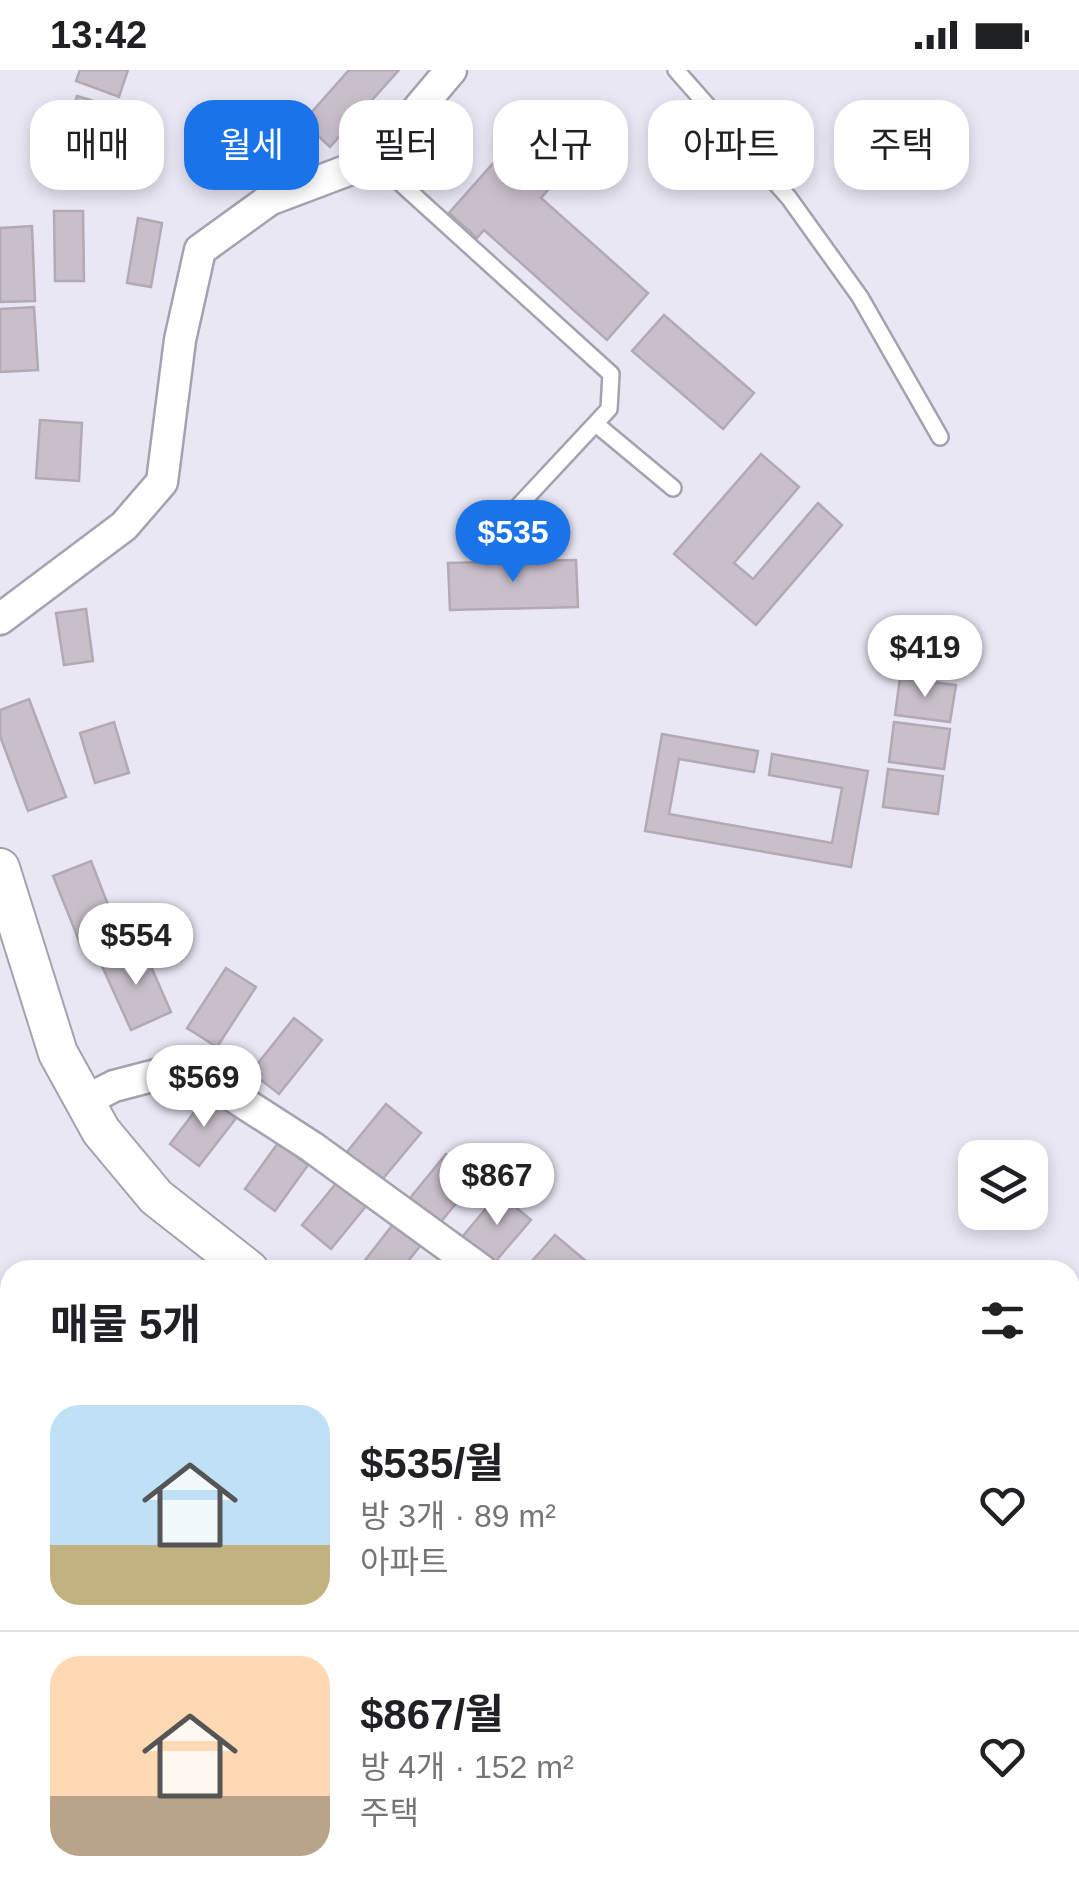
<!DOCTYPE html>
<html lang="ko">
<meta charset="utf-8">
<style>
body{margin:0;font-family:Helvetica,"Noto Sans KR",sans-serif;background:#f6f6f6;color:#202124;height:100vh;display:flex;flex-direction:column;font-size:38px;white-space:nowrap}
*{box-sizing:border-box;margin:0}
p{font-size:32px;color:#757577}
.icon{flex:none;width:55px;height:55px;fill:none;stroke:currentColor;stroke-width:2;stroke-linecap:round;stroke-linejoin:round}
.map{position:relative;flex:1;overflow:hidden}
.sheet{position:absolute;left:0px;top:1190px;width:1080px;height:642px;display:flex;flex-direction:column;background:#fff;border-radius:30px 30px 0 0;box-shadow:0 5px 15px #0003}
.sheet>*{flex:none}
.hud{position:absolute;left:30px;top:30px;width:1020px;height:90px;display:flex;gap:20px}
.fabs{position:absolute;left:958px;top:1070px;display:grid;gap:20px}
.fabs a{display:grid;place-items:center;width:90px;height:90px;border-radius:20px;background:#fff;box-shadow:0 5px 15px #0003;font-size:50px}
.price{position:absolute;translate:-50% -85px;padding:0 22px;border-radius:35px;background:#fff;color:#222;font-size:32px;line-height:65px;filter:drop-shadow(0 2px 5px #0008)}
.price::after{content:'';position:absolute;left:50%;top:60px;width:30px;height:22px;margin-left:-15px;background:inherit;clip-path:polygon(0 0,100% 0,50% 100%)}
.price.on{background:#1a73e8;color:#fff}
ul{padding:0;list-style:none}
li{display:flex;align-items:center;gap:30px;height:250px;padding:0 50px}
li+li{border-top:2px solid #e0e0e0}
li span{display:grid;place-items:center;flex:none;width:280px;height:200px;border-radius:30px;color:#555}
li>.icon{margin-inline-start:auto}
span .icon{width:120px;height:120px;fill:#fffc;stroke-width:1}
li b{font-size:42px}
h2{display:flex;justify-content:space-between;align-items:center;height:120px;padding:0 50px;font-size:42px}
.chip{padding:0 35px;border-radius:30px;background:#fff;box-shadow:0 5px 15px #0003;font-size:35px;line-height:90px}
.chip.on{background:#1a73e8;color:#fff}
.status{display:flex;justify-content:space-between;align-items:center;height:70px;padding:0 50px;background:#fff;direction:ltr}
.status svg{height:28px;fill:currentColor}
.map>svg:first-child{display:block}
</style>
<div class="status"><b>13:42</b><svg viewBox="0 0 49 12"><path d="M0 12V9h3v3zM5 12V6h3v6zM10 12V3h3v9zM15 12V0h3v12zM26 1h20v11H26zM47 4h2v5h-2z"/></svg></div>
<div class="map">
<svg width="1079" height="1831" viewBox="0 0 1079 1831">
<rect width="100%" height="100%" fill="#eae7f5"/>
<g fill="#c9bfcb" stroke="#b2a9b4" stroke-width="2.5">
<polygon points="80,0 128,0 119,27 76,11"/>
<polygon points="349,0 399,0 330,77 303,52"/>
<polygon points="77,26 121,39 98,115 54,103"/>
<polygon points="526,56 570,95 541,128 648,223 607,270 484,160 477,168 449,143"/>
<polygon points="54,141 83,141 84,211 55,211"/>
<polygon points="138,148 162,153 151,217 127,213"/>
<polygon points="32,156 35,231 0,232 0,158"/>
<polygon points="34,237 38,300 0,302 0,239"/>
<polygon points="664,245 754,323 723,359 632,281"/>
<polygon points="40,350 82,353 79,411 36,408"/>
<polygon points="761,384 799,417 734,493 753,509 818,433 842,455 756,555 674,484"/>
<polygon points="576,490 578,537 450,540 448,493"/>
<polygon points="86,539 93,591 64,595 56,543"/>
<polygon points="900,608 956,615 950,652 895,645"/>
<polygon points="29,629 66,727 28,741 0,666 0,640"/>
<polygon points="114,652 129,703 95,713 80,663"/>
<polygon points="894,652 950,659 944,699 889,692"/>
<polygon points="662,664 758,681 754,702 679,689 669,744 832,773 842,718 769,705 772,684 868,701 851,797 645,761"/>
<polygon points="888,699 943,706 938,744 883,737"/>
<polygon points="91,791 119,863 82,878 53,806"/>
<polygon points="142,876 171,942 131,960 101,894"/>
<polygon points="226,898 256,917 217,977 187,958"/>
<polygon points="294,948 322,970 279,1024 251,1002"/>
<polygon points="208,1024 237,1047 199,1096 170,1074"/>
<polygon points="386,1034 421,1063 381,1111 346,1083"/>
<polygon points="278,1073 308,1095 275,1141 245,1119"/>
<polygon points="446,1084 476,1109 440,1153 410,1128"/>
<polygon points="338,1111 367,1135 331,1179 302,1155"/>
<polygon points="499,1123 531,1150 494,1193 462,1167"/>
<polygon points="394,1153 421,1175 401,1200 362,1200 359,1198"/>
<polygon points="555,1165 587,1192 580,1200 524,1200"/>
<polygon points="1079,1219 1079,1284 1078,1285 1070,1268 1070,1224"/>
<polygon points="1070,1477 1079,1489 1079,1532 1070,1539"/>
<polygon points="1070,1749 1079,1759 1079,1794 1070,1784"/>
<polygon points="216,1822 252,1822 254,1831 218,1831"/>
</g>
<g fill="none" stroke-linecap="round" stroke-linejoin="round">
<defs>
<g id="service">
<polyline points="676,0 789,128 860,227 940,367"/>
<polyline points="375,90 611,304 609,339 485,472"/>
<polyline points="596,354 673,418"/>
</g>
<g id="minor">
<polyline points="0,549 124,456 162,412 180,270 200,180 269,130 375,90 451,0"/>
<polyline points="85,1031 114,1016 160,1004 213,1013 312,1077 481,1200"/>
<polyline points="0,1454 10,1464"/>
<polyline points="447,1822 457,1831"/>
</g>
<g id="tertiary">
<polyline points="0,798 58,983 101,1061 156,1127 249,1200"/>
<polyline points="961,1822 969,1831"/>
</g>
</defs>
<use href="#service" stroke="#a5a2af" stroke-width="20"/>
<use href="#minor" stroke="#a5a2af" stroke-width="35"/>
<use href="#tertiary" stroke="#a5a2af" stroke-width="42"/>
<use href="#service" stroke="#fff" stroke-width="15"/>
<use href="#minor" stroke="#fff" stroke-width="30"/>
<use href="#tertiary" stroke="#fff" stroke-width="38"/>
</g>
</svg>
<div class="fabs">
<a><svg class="icon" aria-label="layers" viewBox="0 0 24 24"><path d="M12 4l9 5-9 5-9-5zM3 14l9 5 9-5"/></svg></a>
</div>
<b class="price on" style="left:513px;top:515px">$535</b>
<b class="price" style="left:925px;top:630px">$419</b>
<b class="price" style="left:136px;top:918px">$554</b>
<b class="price" style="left:204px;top:1060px">$569</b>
<b class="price" style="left:497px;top:1158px">$867</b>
<div class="hud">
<a class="chip">매매</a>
<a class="chip on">월세</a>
<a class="chip">필터</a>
<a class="chip">신규</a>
<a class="chip">아파트</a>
<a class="chip">주택</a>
</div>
<section class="sheet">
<h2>매물 5개<svg class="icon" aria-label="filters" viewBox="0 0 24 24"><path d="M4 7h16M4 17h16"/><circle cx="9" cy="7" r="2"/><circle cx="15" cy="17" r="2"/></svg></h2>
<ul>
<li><span style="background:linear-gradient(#bfe0f5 70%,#c2b280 0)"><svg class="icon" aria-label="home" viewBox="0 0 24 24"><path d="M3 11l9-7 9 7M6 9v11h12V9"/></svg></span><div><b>$535/월</b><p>방 3개 · 89 m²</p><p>아파트</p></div><svg class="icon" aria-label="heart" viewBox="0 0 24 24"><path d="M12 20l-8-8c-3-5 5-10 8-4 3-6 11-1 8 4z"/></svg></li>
<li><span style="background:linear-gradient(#ffd9b3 70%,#b9a48a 0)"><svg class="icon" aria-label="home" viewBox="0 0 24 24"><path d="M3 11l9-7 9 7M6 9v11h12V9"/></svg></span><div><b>$867/월</b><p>방 4개 · 152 m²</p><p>주택</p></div><svg class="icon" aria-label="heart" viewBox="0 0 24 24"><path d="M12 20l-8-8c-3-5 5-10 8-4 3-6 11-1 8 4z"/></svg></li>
</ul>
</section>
</div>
